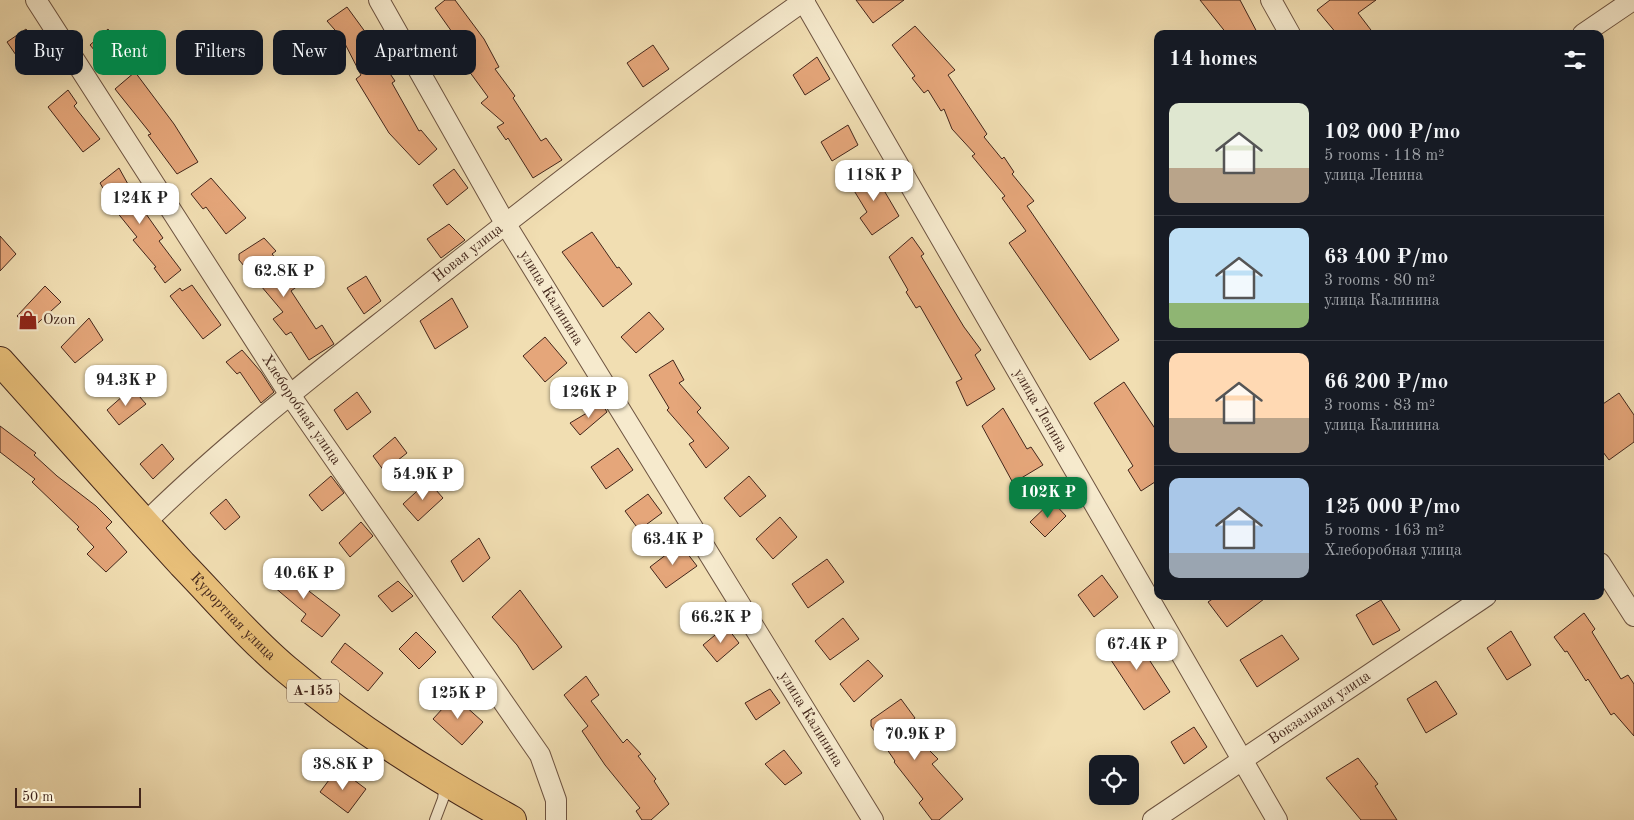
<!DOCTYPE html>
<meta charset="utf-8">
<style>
body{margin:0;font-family:"Old Standard TT",serif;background:#20242c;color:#f1f3f6;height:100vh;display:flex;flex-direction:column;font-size:19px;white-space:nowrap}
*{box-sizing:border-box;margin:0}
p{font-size:16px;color:#9ea1a6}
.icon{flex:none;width:28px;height:28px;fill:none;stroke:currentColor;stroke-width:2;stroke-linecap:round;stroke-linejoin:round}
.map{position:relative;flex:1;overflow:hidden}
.panel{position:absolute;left:1154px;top:30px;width:450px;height:570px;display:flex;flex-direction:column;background:#171b24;border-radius:10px;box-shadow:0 5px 20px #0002}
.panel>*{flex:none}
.top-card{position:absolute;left:15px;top:30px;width:475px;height:45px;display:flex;gap:10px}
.tools{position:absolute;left:1089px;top:755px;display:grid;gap:10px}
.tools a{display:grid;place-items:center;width:50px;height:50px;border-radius:10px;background:#171b24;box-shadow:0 5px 20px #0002;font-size:25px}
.scale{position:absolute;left:15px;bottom:12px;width:126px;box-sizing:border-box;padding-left:5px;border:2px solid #43261b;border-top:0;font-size:14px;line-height:18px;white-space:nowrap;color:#43261b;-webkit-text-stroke:4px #f6eacd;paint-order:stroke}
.price{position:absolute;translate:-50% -42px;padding:0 11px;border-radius:10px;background:#fff;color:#222;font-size:16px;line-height:32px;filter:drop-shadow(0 1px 2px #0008)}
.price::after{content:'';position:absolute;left:50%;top:30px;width:15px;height:11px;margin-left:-8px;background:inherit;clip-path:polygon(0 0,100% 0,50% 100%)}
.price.active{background:#0b8043;color:#fff}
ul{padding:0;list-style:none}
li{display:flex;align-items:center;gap:15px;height:125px;padding:0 15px}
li+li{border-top:1px solid #363941}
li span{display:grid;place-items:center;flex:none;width:140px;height:100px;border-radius:10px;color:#555}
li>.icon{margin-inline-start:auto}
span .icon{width:60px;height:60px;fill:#fffc;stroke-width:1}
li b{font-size:21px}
h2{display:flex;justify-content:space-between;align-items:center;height:60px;padding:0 15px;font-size:21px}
.tag{padding:0 18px;border-radius:10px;background:#171b24;box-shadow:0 5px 20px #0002;font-size:18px;line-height:45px}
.tag.active{background:#0b8043;color:#fff}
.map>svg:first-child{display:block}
</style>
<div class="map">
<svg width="1634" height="820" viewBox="0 0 1634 820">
<rect width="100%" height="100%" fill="#f1deb2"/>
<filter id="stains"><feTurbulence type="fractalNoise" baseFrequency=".004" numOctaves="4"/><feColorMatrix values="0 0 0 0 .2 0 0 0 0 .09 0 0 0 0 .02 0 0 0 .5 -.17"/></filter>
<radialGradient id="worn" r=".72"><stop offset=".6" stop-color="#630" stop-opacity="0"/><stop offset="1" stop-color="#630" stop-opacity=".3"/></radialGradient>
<g fill="#e5a67a" stroke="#43261b">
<polygon points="445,0 455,0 484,39 499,67 495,69 515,96 513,98 541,141 546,138 562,160 533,178 508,138 506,140 497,127 504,123 481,103 488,97 466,67 473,62 449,34 452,32 435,8"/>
<polygon points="856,0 904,0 873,23"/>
<polygon points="1200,0 1240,0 1258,34 1227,34"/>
<polygon points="1330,0 1376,0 1358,13 1374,34 1337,34 1317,10"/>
<polygon points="347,7 366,33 375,48 373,49 395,81 392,83 419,131 421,130 437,149 419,165 389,133 356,79 361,75 342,38 327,21"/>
<polygon points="915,26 955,70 948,75 987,134 984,137 1002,159 1004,157 1014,172 1012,174 1034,201 1027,206 1119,340 1090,360 1009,243 1026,231 1002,198 1005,196 972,156 975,154 952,129 944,109 941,111 928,90 924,93 912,78 915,76 892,45"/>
<polygon points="26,29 38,43 18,58 7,42"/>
<polygon points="108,29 122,48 105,63 90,45"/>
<polygon points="653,45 669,69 643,87 627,63"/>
<polygon points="817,57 830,79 805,95 793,75"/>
<polygon points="135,72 174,124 198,162 177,174 148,135 151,134 115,89"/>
<polygon points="68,90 77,103 74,106 100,139 83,152 48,107"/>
<polygon points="848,125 858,145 832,161 821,142"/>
<polygon points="119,168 129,186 127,187 163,238 159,241 181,270 165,283 154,268 156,267 133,240 137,237 116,211 100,183"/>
<polygon points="454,169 468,188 447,205 433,185"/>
<polygon points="872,169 884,186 882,187 899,216 872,235 860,218 867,212 850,184"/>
<polygon points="211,178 246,218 226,234 206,207 203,209 191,194"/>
<polygon points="449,224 465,240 441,258 427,239"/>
<polygon points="592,232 617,268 619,267 632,284 603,307 562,252"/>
<polygon points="0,236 16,254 0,271"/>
<polygon points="912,237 924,254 921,256 964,327 981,350 975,355 995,389 967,406 956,382 962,379 920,306 916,308 906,292 908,290 889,257"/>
<polygon points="264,238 276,251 272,254 299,285 291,291 316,329 322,325 334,344 309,360 291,332 286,335 273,319 283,312 239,260 239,254"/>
<polygon points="366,276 381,301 364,314 347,288"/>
<polygon points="192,285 221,325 203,339 170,296 180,288 182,291"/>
<polygon points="45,286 61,302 30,330 17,316"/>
<polygon points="452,298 468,327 435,349 420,321"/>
<polygon points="649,312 664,329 636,353 621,337"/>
<polygon points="89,318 103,340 75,363 61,347"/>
<polygon points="545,337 567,363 545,382 523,356"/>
<polygon points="242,350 261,372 274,392 261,403 240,372 237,374 226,362"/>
<polygon points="673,360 684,380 679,383 701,408 697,412 729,448 706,468 689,444 694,441 667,410 669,408 649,375"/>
<polygon points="1124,382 1158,433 1158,480 1141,491 1128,470 1133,466 1094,403"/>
<polygon points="132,388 146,404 119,425 107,410"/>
<polygon points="357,392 371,412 347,430 334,410"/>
<polygon points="1619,393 1634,415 1634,442 1609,460 1600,448 1600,406"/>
<polygon points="602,404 607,412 580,435 570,423"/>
<polygon points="1003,408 1027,449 1031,447 1043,465 1013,483 982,426"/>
<polygon points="0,426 36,453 34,455 57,476 96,506 112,522 106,528 127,552 106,572 87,554 94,547 77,529 79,527 32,482 35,479 0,452"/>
<polygon points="395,437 407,453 384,471 373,456"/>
<polygon points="162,444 174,459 153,479 140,464"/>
<polygon points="618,448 633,470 606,489 591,467"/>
<polygon points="331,476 344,493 322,511 309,495"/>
<polygon points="749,476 766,496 740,517 724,498"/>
<polygon points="428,481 443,498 418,521 403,504"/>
<polygon points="648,494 662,513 639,530 625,511"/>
<polygon points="226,499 240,517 225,530 210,513"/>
<polygon points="1052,501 1066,516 1045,537 1030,522"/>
<polygon points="780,517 797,537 773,559 756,539"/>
<polygon points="361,522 373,536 350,557 339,543"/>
<polygon points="479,538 490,558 463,582 451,561"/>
<polygon points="680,544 697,566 666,588 650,567"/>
<polygon points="827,559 844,582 808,608 792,584"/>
<polygon points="284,562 305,580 301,585 340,615 322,637 301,621 306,614 267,581"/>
<polygon points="1102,575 1118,597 1094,617 1078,595"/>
<polygon points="398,581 413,596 392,612 378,596"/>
<polygon points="520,590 562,647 533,670 517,645 492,617"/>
<polygon points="1217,596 1268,596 1227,627 1208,602"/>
<polygon points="1381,600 1400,630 1373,645 1356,615"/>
<polygon points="1584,613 1595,629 1592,632 1621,679 1628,675 1634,684 1634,736 1614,713 1611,715 1588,679 1586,681 1567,651 1565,652 1554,637"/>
<polygon points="843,618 859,639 830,660 815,641"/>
<polygon points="726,626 739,643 717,662 703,645"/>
<polygon points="1130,630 1170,692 1144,710 1105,651"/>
<polygon points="1511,631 1531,665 1507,680 1487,648"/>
<polygon points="416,632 436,652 419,669 399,649"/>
<polygon points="1282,635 1299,659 1257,687 1240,660"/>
<polygon points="345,643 383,673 368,691 331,662"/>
<polygon points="868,660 883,676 854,702 840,684"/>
<polygon points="586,676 599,695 591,701 623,743 627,739 641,754 638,756 656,779 654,781 669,804 651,820 642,820 636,811 640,808 605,765 582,731 588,726 564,695"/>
<polygon points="1436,681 1457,714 1426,733 1407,699"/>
<polygon points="770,689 780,703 756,720 745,703"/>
<polygon points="454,696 483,722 462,745 433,719"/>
<polygon points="901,699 915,718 905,726 938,759 932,764 963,799 939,820 932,820 919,803 923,799 894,762 895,761 871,726 871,720"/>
<polygon points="1194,727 1207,747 1184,764 1171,742"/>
<polygon points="784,750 802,773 785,785 765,764"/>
<polygon points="1358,758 1378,784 1375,786 1397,820 1361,820 1326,778"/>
<polygon points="338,768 366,789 348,813 320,792"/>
</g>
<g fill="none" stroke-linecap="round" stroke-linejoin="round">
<defs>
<polyline id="lane" points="435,820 443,799 445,784"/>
<g id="street">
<path id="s1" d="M 36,0 L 290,395 L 540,755 L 556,800 L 556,820"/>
<path id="s2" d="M 379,0 L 505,223 L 873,820"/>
<path id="s3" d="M 803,0 L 1277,820"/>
<polyline points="1271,0 1290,34"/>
<polyline points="1583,34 1633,0"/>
<path id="s4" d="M 145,523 C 224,445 313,376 400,307 C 532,202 667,97 805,0"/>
<polyline points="1600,563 1634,616"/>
<path id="s5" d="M 1153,820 L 1486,596"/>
</g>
<g id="primary">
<path id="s6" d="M 0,361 C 61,429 121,497 182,564 C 216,599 249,638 286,669 C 355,728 433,776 512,820"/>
</g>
</defs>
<use href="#lane" stroke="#6e5441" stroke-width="12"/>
<use href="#street" stroke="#6e5441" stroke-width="22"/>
<use href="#primary" stroke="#43261b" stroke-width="30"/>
<use href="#lane" stroke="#f6eacd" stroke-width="10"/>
<use href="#street" stroke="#f6eacd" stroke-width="20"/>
<use href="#primary" stroke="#e8bf79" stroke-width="28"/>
</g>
<defs>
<symbol id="shop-bare" viewBox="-9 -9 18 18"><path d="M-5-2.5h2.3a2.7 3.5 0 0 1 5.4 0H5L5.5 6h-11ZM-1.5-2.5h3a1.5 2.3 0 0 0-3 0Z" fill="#8f2418" stroke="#f6eacd" stroke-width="2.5" paint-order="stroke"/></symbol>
</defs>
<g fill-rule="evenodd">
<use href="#shop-bare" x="14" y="306" width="28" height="28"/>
</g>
<g text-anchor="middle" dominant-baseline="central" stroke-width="4.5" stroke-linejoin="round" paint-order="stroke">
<rect fill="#f6eacd" stroke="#796150" stroke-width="1" x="287" y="679.5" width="52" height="23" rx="4"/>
<g font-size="14" font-weight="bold" fill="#43261b">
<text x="313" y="691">А-155</text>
</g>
<g font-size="15" fill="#43261b" stroke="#f6eacd">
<text stroke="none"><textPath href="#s4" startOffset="421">Новая улица</textPath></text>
<text stroke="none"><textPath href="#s2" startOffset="344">улица Калинина</textPath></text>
<text stroke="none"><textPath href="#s1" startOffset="488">Хлеборобная улица</textPath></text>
<text stroke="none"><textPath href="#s3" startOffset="474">улица Ленина</textPath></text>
<text stroke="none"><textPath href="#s6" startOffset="346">Курортная улица</textPath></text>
<text stroke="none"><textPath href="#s5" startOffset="201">Вокзальная улица</textPath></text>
<text stroke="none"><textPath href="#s2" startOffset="839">улица Калинина</textPath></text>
</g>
<g font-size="15" fill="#43261b" stroke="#f6eacd" text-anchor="start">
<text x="43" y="320">Ozon</text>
</g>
</g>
<rect width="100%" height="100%" filter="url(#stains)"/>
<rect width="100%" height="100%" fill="url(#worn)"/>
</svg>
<div class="tools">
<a><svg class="icon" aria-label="locate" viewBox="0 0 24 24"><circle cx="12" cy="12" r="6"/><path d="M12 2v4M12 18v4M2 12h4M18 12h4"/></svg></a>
</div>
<div class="scale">50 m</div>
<b class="price" style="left:874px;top:202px">118K ₽</b>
<b class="price" style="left:140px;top:225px">124K ₽</b>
<b class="price" style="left:284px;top:298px">62.8K ₽</b>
<b class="price" style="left:126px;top:407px">94.3K ₽</b>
<b class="price" style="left:589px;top:419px">126K ₽</b>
<b class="price" style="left:423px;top:501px">54.9K ₽</b>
<b class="price active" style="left:1048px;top:519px">102K ₽</b>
<b class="price" style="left:673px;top:566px">63.4K ₽</b>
<b class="price" style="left:304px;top:600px">40.6K ₽</b>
<b class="price" style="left:721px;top:644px">66.2K ₽</b>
<b class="price" style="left:1137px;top:671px">67.4K ₽</b>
<b class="price" style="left:458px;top:720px">125K ₽</b>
<b class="price" style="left:915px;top:761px">70.9K ₽</b>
<b class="price" style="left:343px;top:791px">38.8K ₽</b>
<div class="top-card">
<a class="tag">Buy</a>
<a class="tag active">Rent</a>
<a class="tag">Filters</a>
<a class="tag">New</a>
<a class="tag">Apartment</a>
</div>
<section class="panel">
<h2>14 homes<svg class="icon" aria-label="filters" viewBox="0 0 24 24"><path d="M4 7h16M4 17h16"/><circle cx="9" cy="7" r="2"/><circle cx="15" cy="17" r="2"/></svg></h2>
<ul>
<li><span style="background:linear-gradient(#dfe7d0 65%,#b9a48a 0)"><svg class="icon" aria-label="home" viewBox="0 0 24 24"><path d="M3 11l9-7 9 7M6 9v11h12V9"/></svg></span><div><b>102 000 ₽/mo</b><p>5 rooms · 118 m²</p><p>улица Ленина</p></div></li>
<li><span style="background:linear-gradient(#bfe0f5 75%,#8fb573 0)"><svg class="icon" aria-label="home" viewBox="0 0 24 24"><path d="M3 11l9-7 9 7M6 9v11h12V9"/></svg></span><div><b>63 400 ₽/mo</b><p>3 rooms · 80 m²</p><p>улица Калинина</p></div></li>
<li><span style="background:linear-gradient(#ffd9b3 65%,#b9a48a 0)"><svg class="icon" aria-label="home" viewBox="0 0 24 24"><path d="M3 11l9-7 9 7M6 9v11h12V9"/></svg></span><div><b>66 200 ₽/mo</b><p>3 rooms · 83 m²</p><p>улица Калинина</p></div></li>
<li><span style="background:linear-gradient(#a9c7e8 75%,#9aa5b1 0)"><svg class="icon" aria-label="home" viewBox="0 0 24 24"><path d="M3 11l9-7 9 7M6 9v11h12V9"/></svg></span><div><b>125 000 ₽/mo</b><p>5 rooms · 163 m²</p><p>Хлеборобная улица</p></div></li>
</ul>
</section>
</div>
